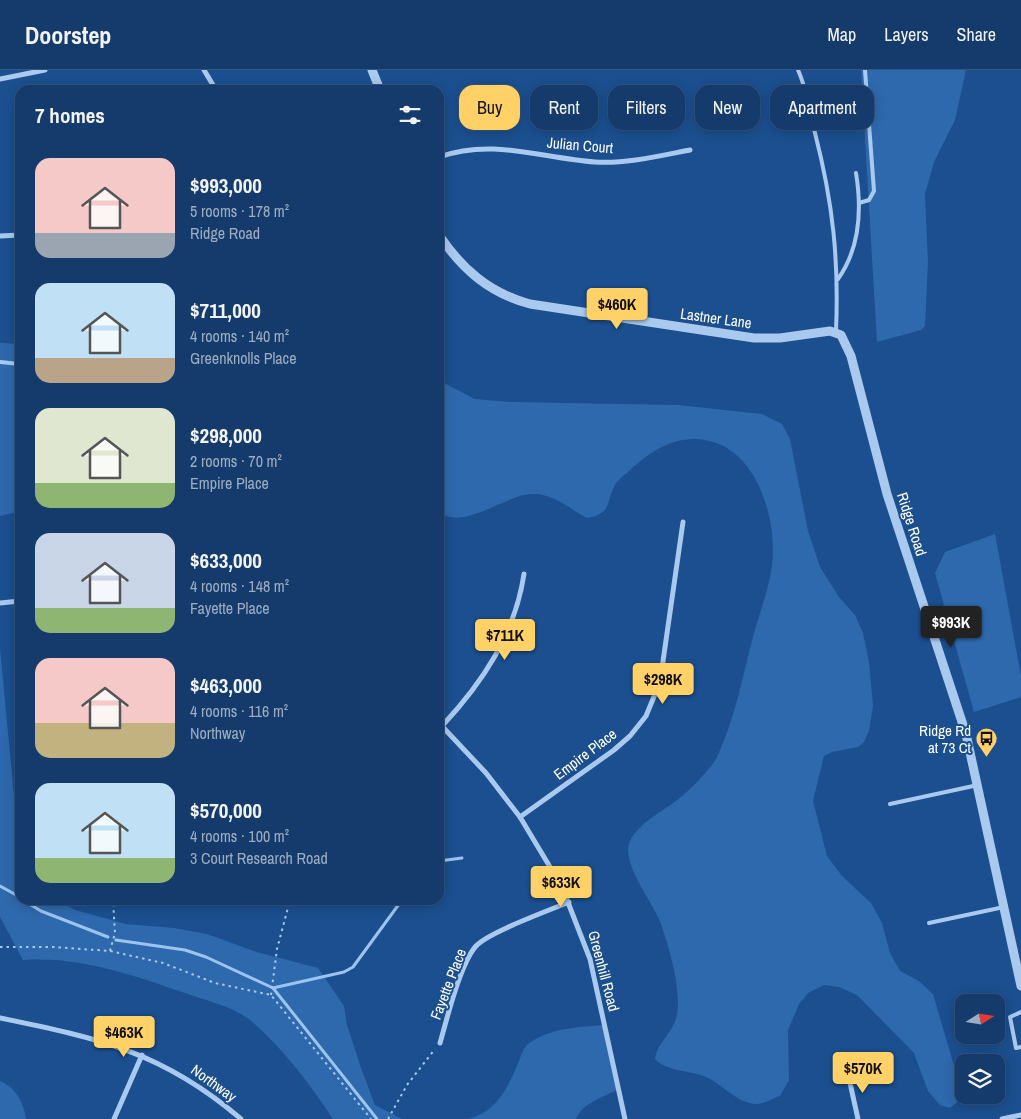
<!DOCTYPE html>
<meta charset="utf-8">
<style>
body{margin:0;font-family:"Archivo Narrow",sans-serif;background:#1d4271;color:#f1f3f6;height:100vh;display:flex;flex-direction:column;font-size:19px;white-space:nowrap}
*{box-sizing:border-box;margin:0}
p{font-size:16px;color:#9dadc1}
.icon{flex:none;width:28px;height:28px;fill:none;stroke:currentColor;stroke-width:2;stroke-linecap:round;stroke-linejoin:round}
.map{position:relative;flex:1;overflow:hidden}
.drawer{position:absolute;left:15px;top:15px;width:429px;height:820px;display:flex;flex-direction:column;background:#143b6b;border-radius:15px;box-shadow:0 2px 12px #0003,0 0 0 1px #33557e}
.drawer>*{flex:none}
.banner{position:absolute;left:459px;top:15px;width:475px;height:45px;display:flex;gap:10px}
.needle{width:32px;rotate:78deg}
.fabs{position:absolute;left:955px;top:924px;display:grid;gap:10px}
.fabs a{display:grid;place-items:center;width:50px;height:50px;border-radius:10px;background:#143b6b;box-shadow:0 2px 12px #0003,0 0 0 1px #33557e;font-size:25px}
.price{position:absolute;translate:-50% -42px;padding:0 11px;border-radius:5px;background:#ffd166;color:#111;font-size:16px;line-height:32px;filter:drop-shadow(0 1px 2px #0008)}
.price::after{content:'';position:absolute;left:50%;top:30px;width:15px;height:11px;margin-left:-8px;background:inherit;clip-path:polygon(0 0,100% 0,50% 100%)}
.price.selected{background:#222;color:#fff}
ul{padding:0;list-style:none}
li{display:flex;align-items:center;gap:15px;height:125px;padding:0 20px}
li span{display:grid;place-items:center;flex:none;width:140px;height:100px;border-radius:15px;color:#555}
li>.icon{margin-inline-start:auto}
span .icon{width:60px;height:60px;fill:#fffc;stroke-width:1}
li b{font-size:21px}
h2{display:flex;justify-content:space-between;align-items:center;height:60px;padding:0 20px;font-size:21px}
.pill{padding:0 18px;border-radius:15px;background:#143b6b;box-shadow:0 2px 12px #0003,0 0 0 1px #33557e;font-size:18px;line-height:45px}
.pill.selected{background:#ffd166;color:#111}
header{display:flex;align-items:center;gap:30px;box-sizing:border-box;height:70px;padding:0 25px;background:#143b6b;border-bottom:1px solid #33557e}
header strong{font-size:24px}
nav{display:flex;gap:28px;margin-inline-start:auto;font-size:18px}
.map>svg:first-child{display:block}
</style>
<header>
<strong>Doorstep</strong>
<nav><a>Map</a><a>Layers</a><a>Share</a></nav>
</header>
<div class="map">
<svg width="1021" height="1049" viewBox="0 0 1021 1049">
<rect width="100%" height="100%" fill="#1b4f8f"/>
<g fill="#2e69ad">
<polygon points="861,0 966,0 955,50 934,92 925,124 928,192 925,256 921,260 877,272"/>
<polygon points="0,273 20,274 20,441 0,446"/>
<path d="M 439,307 L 444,313 L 475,329 L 511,332 L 678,335 L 762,344 L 782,354 L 790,369 L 808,461 L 820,497 L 839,527 L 855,545 L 863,563 L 869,592 L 873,636 L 869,661 L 864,672 L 858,677 L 832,682 L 824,686 L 813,731 L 827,786 L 842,806 L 871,833 L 882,853 L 890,883 L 900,901 L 919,911 L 933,924 L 959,1013 L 957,1032 L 950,1038 L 940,1035 L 928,1021 L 914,983 L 857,925 L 839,917 L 824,915 L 808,923 L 799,934 L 788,960 L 789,1010 L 780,1026 C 774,1028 765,1033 758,1034 C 739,1035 722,1014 706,1007 C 690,1000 667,1002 655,989 C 657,973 672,964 676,948 C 683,924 669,877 661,854 C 653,832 620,793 630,771 C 638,754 661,742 676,731 C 687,723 711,699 717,687 C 735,649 742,608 753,567 C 759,544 769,519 772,496 C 778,447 755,370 695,369 C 667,369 646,385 627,403 C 623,406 617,411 615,415 C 605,433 613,443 587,448 C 570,439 553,423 532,424 C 507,424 458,464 439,440 Z"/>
<polygon points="995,464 1021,606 1021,627 974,642 935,503 945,482"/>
<path d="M 0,578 L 14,726 L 20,759 L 20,830 L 56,830 L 75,840 L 126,854 L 174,858 L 207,864 L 257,882 L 318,898 L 344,936 L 347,955 L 361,998 L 375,1035 L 402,1049 L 333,1049 C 311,1015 281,976 250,950 C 235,938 211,932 194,926 C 137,907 84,886 23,890 L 0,847 Z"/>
<path d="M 605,955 L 619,1019 C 604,1027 582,1033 576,1049 L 468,1049 C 497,1042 508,1017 519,991 C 521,986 523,978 528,974 C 549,958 579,957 605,955 Z"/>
<path d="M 0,1011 C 16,1017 24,1034 26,1049 L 0,1049 Z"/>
</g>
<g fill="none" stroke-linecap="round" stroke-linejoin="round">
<g stroke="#9cc4f0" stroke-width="3">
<polyline points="439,791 462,788"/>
<polyline points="0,816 20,827"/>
<polyline points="23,830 41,841 108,867"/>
<polyline points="116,870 185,880 206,887 273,918 377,1049"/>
<polyline points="273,918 344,902 353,897 402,830"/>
</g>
<g stroke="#a9c9ee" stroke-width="2" stroke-dasharray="2.5 4" stroke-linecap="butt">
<polyline points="0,877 53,877 110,881 163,893 215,913 271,925 371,1049"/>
<polyline points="110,881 115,863 113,830"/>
<polyline points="271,925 277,879 290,830"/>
<polyline points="388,1049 407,1015 435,979"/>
</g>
<g stroke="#a9c9ee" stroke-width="4">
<path d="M 798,0 C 807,20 810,42 815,63 C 833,133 839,190 836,261"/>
<polyline points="859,133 869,130 874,121 865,0"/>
<path d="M 838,209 C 860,178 862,140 856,103"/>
<polyline points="0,292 20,294"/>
<polyline points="890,734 978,715"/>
<polyline points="929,853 1004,837"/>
<polyline points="1021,942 1010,947 1016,978 1021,977"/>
</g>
<g stroke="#a9c9ee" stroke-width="5">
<polyline points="204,0 216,20"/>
<polyline points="0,9 45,0"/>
<path d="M 439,87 C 493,68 540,88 595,92 C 626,94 659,86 690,80"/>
<polyline points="0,166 20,165"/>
<polyline points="0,533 20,531"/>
<polyline points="439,653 486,703 520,747 562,817 590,889 625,1049"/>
<path d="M 442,656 C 483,612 515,564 524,504"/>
<polyline points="520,747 614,680 630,666 646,646 660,612 683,452"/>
<path d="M 0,948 C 98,968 163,982 241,1049"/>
<path d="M 440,973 C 447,949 460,894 476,876 C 489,862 548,841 569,832"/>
<polyline points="848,1004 858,1049"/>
<polyline points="114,1049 142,985"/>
<polyline points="1002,1049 1021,1045"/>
</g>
<g stroke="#a9c9ee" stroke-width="9">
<polyline points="372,0 380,20"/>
<path d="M 439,165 C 462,199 489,223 530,234 L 754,268 L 780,268 L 830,261 L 841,265 L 851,286 L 887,424 L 966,664 L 1021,916"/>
</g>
</g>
<defs>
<symbol id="bus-pin" viewBox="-11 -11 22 30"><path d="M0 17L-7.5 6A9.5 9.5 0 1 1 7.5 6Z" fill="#ffd166" stroke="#1b4f8f"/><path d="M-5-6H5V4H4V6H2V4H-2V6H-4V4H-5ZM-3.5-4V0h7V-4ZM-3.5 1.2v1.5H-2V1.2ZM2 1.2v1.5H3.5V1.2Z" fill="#111"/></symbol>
</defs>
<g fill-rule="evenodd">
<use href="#bus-pin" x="974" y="656" width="25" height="34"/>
</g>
<g text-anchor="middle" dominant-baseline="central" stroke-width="4" stroke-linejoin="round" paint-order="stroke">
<g font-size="15" fill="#fff" stroke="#1b4f8f">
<text transform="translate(580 75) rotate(5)">Julian Court</text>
<text transform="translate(716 248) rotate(8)">Lastner Lane</text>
<text transform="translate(912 454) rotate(72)">Ridge Road</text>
<text transform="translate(585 684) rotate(-37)">Empire Place</text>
<text transform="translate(604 901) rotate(75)">Greenhill Road</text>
<text transform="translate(448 914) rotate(-69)">Fayette Place</text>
<text transform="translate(214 1013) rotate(36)">Northway</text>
</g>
<g font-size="15" fill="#fff" stroke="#1b4f8f" text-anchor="end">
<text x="971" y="660">Ridge Rd<tspan x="971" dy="17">at 73 Ct</tspan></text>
</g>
</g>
</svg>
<div class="fabs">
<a><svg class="needle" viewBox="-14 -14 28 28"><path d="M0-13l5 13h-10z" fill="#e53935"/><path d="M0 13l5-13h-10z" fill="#9dadc1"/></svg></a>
<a><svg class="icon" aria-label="layers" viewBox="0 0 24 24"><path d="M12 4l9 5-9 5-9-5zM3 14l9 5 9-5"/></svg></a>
</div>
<b class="price" style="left:617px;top:260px">$460K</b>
<b class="price selected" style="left:951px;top:578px">$993K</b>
<b class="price" style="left:505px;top:591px">$711K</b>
<b class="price" style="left:663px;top:635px">$298K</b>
<b class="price" style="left:561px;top:838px">$633K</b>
<b class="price" style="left:124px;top:988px">$463K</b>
<b class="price" style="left:863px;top:1024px">$570K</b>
<div class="banner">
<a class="pill selected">Buy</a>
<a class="pill">Rent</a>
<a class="pill">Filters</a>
<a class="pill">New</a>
<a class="pill">Apartment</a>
</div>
<section class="drawer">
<h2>7 homes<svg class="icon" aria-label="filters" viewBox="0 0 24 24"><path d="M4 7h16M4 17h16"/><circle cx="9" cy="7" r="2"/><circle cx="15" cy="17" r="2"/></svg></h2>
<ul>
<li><span style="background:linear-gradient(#f6c9c9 75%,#9aa5b1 0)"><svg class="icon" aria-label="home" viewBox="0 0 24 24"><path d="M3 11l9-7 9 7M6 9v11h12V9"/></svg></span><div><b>$993,000</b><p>5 rooms · 178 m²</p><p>Ridge Road</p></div></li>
<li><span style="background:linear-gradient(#bfe0f5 75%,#b9a48a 0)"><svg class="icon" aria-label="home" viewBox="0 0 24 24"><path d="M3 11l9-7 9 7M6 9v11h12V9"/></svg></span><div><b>$711,000</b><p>4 rooms · 140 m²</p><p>Greenknolls Place</p></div></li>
<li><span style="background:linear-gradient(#dfe7d0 75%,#8fb573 0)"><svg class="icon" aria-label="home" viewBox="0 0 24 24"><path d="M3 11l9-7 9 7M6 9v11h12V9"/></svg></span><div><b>$298,000</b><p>2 rooms · 70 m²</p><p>Empire Place</p></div></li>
<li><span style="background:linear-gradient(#c9d6e8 75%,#8fb573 0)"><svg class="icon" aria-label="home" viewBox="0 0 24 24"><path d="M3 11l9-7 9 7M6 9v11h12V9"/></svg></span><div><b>$633,000</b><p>4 rooms · 148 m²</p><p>Fayette Place</p></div></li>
<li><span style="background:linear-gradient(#f6c9c9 65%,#c2b280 0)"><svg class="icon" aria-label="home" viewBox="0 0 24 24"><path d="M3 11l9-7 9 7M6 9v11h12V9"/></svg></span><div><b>$463,000</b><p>4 rooms · 116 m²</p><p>Northway</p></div></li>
<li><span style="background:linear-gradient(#bfe0f5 75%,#8fb573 0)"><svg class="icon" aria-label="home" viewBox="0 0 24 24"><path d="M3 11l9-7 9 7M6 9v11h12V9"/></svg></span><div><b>$570,000</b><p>4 rooms · 100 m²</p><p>3 Court Research Road</p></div></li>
</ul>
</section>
</div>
